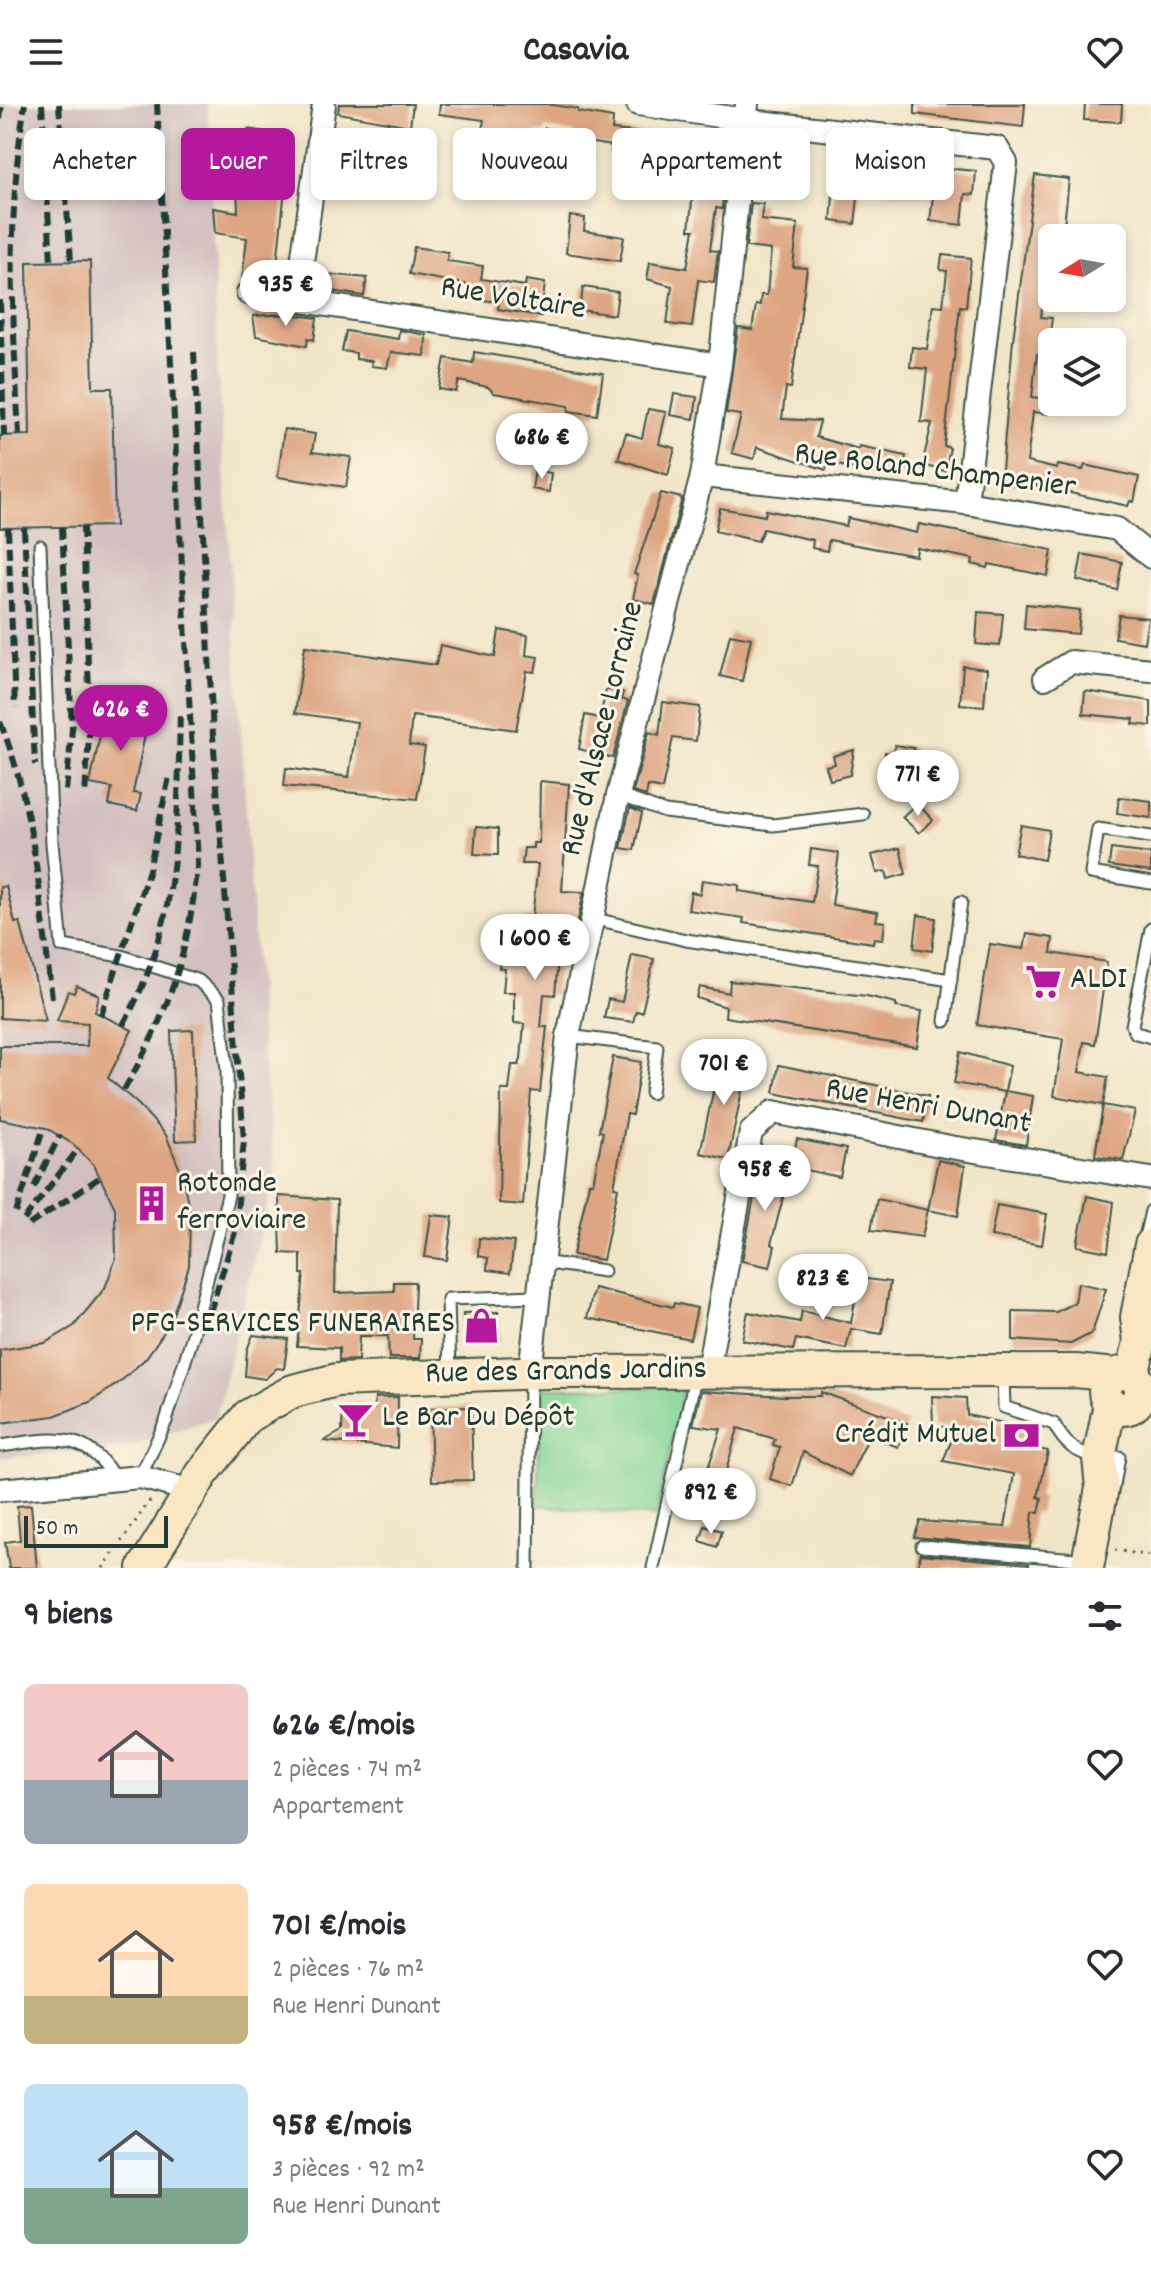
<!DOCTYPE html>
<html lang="fr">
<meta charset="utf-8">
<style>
body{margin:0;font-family:Dekko,sans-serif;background:#f7f7f7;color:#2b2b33;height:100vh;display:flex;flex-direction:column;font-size:30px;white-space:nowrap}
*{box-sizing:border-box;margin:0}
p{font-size:26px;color:#7c7c81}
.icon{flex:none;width:44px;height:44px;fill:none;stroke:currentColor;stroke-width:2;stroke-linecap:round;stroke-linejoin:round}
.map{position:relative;height:1464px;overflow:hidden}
.drawer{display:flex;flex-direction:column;background:#fff;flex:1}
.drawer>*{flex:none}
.hud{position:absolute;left:24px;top:24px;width:1104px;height:72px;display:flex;gap:16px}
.needle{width:52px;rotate:259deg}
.buttons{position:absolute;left:1038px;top:120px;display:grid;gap:16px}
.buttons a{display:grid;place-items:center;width:88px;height:88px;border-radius:12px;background:#fff;box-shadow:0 4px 12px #0003;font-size:40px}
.scale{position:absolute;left:24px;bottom:20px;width:144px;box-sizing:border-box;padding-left:8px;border:4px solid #1f3d34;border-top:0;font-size:22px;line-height:28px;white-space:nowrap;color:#1f3d34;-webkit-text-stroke:6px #fcf5e5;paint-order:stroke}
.price{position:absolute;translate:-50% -68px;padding:0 18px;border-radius:28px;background:#fff;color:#222;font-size:26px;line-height:52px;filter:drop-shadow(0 2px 4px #0008)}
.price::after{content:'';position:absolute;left:50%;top:48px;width:24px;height:18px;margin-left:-12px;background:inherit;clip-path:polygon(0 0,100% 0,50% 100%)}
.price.on{background:#b5179e;color:#fff}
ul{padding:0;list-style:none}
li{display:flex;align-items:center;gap:24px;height:200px;padding:0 24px}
li span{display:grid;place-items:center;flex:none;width:224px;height:160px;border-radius:12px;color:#555}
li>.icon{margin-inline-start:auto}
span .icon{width:96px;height:96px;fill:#fffc;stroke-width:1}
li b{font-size:34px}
h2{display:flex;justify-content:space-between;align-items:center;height:96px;padding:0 24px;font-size:34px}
.chip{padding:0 28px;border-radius:12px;background:#fff;box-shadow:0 4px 12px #0003;font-size:28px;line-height:72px}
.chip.on{background:#b5179e;color:#fff}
header{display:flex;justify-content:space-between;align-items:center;height:104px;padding:0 24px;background:#fff;font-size:36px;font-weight:700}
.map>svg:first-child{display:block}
</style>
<header><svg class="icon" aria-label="menu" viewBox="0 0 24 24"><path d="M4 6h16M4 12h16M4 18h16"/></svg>Casavia<svg class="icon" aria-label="heart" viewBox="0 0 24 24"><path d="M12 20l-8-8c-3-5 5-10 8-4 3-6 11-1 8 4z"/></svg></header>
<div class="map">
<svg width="1151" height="1464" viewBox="0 0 1151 1464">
<rect width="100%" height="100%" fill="#fcf5e5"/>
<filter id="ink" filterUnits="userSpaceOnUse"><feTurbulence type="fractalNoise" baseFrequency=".0125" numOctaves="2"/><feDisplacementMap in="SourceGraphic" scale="16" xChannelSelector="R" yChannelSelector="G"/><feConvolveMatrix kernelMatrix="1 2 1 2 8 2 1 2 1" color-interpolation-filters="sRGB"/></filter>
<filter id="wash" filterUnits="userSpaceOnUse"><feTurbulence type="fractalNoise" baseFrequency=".006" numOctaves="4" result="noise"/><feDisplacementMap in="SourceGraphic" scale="32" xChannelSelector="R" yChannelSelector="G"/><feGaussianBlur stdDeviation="1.8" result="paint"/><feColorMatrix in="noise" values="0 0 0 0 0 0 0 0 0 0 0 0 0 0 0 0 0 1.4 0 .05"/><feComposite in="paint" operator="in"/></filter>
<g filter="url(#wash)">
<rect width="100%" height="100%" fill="#f1e5c7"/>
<polygon fill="#d2bfc0" points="0,0 208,0 218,268 260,924 275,1069 216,1313 127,1343 0,1354"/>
<polygon fill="#82d495" stroke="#508864" stroke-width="2" points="683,1283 656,1413 537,1401 541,1284"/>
<g id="blocks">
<g fill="#dda582">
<polygon points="339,0 413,0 410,22 338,9"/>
<polygon points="440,0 547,0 578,5 578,8 613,14 612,26 652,30 650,51 611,47 612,42 574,36 575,29 545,24 544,29 536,28 533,54 508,51 511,30 482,26 484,16 439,10"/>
<polygon points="915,0 1025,0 1023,23 915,10"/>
<polygon points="1085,0 1122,0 1121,18 1084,16"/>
<polygon points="248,25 265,28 257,70 286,75 275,179 242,175 247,134 215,129 213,104 238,108 236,56 232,55 235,39 246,40"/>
<polygon points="705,41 728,44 722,105 716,104 710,146 718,147 714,178 698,176 692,223 667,220 672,182 647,175 650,158 687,164 694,126 689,126 696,58 704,58"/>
<polygon points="832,54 976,67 974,91 965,90 962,121 930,117 933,93 859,85 855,120 831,117 834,79 830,78"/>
<polygon points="1035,71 1069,75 1064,121 1051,121 1041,213 1052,214 1047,252 1037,250 1032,293 1050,295 1048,310 1033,308 1027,358 1057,365 1058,361 1083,366 1085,361 1139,373 1134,398 1130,397 1128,402 1035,381 1027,384 1001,378 1013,236"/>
<polygon points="751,99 763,100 761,116 798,120 793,163 807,164 791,284 786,283 782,315 820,317 816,333 858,345 859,342 906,352 901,375 828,359 826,366 757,343 754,355 732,349 741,311 726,309 738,224 752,226 756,201 760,201 761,191 767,191 771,146 746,143"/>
<polygon points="570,112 585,114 584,127 624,133 620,157 566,149"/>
<polygon points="414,143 448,148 447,157 483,162 481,175 525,182 526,176 545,179 541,212 498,205 499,198 467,194 469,181 409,170"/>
<polygon points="942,151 971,154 966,203 960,202 944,342 950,344 945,367 922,361 932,319 921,318 927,265 910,263 912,243 927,245 933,201 943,202 947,167 940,166"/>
<polygon points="90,157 93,284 112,284 115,422 0,424 0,332 30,331 27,158"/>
<polygon points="315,169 367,174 364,192 313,184"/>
<polygon points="583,183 618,188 615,211 580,206"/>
<polygon points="290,210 317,214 314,236 308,234 307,242 256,232 253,212"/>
<polygon points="399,226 426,231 425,252 391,248 387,264 371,262 372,257 356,255 356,249 342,247 346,227 398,235"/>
<polygon points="474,248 603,269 597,311 569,307 569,302 494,289 488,283 459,277 456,288 439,285 445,254 473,259"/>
<polygon points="674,290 697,293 694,315 670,311"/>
<polygon points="648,305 666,308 659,340 675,344 668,371 618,355 626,329 642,334"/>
<polygon points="284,325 315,330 312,348 351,353 346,383 278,373"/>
<polygon points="535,366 551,369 549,388 532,385"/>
<polygon points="661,389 682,394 654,500 633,495 638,471 634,470"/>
<polygon points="720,404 765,412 766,406 846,422 848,414 917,429 919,420 1052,446 1048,472 989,460 988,464 972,460 973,455 917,444 916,452 829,436 827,447 812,444 813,436 763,425 758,437 715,427"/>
<polygon points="1082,450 1122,458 1117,486 1077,476"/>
<polygon points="1026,500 1080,506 1078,530 1024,525"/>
<polygon points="978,508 1003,510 1000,542 976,540"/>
<polygon points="1119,511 1148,514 1144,539 1115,534"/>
<polygon points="499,526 528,531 526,551 538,553 535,568 527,567 516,626 412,612 409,641 425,643 417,695 284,682 286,664 349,673 357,618 295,609 305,542 436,561 440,541 495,553"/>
<polygon points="730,530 751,534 742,577 720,572"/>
<polygon points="963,562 987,565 984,602 960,600"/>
<polygon points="606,586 623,588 621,595 628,597 613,654 579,645 585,611 600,614"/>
<polygon points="1085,587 1151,597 1151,622 1133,620 1134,615 1083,610"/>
<polygon points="107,597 150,606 133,689 141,690 137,707 109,701 112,684 90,680"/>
<polygon points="663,598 700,603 696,637 673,634 662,685 648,682 646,692 633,688 649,628 659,631"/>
<polygon points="895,641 914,644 911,668 883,663 885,648 894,650"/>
<polygon points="854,646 850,671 830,676 826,662 835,660 833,652"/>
<polygon points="540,677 569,680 562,787 584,788 575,830 560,829 555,891 544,890 541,923 547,923 544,950 540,988 531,987 523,1101 499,1099 501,986 509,986 512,961 519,961 521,955 524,920 514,919 514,888 503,888 505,865 499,864 501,847 521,848 524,813 532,814 538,760 522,760 524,744 533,744 533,739 539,739"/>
<polygon points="1119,693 1151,697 1151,714 1117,709"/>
<polygon points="917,699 933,716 919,729 902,713"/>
<polygon points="630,704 642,709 634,746 621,744"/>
<polygon points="1021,721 1049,726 1044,756 1015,750"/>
<polygon points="476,723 498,725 498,751 474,750"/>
<polygon points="900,744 906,770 888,775 886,767 877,769 872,751"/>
<polygon points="811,745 839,749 832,801 878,808 876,817 885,818 883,835 874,834 873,839 743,819 744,814 688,806 691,788 700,790 702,776 739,781 739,787 812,798 818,762 809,761"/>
<polygon points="1111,745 1151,750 1151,768 1109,762"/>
<polygon points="6,782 15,819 20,818 46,917 0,914 0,783"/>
<polygon points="918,811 936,814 932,847 914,844"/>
<polygon points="1027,830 1053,834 1051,849 1107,858 1095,940 1084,938 1079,968 1108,973 1103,1001 1054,992 1063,935 977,921 990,840 1024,845"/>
<polygon points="632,851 654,855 642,908 636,907 633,918 604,914 608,895 622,898"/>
<polygon points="730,877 867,892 896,899 896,903 922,907 917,943 725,913 726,903 697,894 700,883 729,889"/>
<polygon points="77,882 99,891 95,908 132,926 108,974 139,1001 166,1031 182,1071 190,1109 189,1162 170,1219 146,1254 120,1278 90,1298 54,1312 0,1319 0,1246 45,1239 74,1222 105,1184 116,1154 115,1104 94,1061 73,1040 46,1024 0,1015 0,942 87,942 88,919 57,917 68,887 74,889"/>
<polygon points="193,926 196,1036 175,1037 171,927"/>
<polygon points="960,948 1010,962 1005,987 1033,992 1026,1041 996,1036 1005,988 954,979"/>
<polygon points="721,951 748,957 728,1055 700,1049"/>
<polygon points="613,953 641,958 632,1011 627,1010 614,1083 618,1084 603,1156 573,1151 589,1079 593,1079 603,1028 599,1027"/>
<polygon points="779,961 928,992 923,1018 774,989"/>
<polygon points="1103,1001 1135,1007 1123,1056 1095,1052"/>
<polygon points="797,1035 846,1045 840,1073 791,1063"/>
<polygon points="761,1056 791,1063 771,1140 775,1142 770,1163 742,1157"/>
<polygon points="938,1056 965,1062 958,1112 928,1106"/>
<polygon points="279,1092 337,1096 335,1189 394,1187 394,1178 415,1178 413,1235 421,1235 420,1254 389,1254 388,1232 359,1232 358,1256 339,1257 339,1244 297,1242 304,1170 301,1170 301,1150 281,1149"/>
<polygon points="1087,1092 1114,1098 1108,1148 1077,1142"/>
<polygon points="877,1095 928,1106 922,1133 871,1126"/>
<polygon points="997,1101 1047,1110 1042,1141 991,1132"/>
<polygon points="431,1111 453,1113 447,1156 425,1153"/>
<polygon points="479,1134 514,1138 510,1169 487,1166 488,1154 478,1152"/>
<polygon points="859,1174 890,1178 882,1230 851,1225 846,1245 796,1235 793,1246 742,1236 748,1208 800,1218 802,1207 851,1219"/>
<polygon points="1078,1179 1106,1185 1092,1229 1071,1240 1013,1236 1013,1207 1056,1208 1075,1198"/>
<polygon points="594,1184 673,1203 674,1199 697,1204 690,1235 587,1214"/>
<polygon points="498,1208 500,1238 465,1239 463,1209"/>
<polygon points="253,1231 288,1235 284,1265 277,1264 265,1275 245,1272 247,1246"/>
<polygon points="701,1287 785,1292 821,1292 821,1288 907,1319 898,1343 869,1332 850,1372 803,1348 792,1382 770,1375 780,1343 773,1341 775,1335 738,1324 722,1381 704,1376 721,1325 693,1321"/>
<polygon points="932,1292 966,1294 967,1311 1032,1325 1028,1343 1048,1347 1038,1393 1042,1394 1039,1409 1033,1408 1030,1443 914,1433 920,1417 1005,1423 1014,1370 943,1357 957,1323 933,1323"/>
<polygon points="398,1293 397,1344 324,1337 342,1327 343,1303 374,1305 375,1294"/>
<polygon points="471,1303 473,1376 432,1377 430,1304"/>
<polygon points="31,1401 37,1464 9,1464 5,1438 20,1436 17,1402"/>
<polygon points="705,1422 722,1427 717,1443 700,1437"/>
<polygon points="920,1450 1029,1460 1029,1464 918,1464"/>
</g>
</g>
</g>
<g filter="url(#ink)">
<use href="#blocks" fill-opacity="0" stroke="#3e564a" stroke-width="2"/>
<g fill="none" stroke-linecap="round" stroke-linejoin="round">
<defs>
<g id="lane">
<polyline points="40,442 52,739 62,842 121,852 199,877 219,896 227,966 228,1091 193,1231 166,1317 140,1373"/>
<polyline points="618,691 665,708 773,721 863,710"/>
<polyline points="1151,733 1098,725 1091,769 1151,779"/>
<polyline points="591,814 686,836 951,876"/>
<polyline points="1151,825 1132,922 1136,929 1151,933"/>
<polyline points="945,917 961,798"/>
<polyline points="568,932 657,943 651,989"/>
<polyline points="1144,1138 1151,1107"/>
<polyline points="542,1158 604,1167"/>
<polyline points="450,1270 448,1195 538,1192"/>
<path d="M 1003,1272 L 1004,1303 L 1054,1320 C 1065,1341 1075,1348 1098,1354"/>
<path d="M 0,1342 C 51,1335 85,1324 116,1376"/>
<polyline points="1114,1381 1119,1353"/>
<polyline points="922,1442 1088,1456"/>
<polyline points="528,1464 530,1273"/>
<polyline points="653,1464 696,1269"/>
</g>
<g id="street">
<polyline points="638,0 759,18 997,44 1006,59 966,399"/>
<polyline points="248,189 720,261"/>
<polyline points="297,195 324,0"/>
<polyline points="702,372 966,399 1117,425 1151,453"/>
<polyline points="1045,574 1071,558 1151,566"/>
<polyline points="708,1266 751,1028 773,1008 950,1043 1151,1075"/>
<polyline points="530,1268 568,932 618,691 702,372 720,261 747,0"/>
<polyline points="0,1386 140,1373 192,1387"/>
</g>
<g id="secondary">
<circle cx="1123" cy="1287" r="18"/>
<polyline points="1132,1271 1140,1238 1137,1213 1151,1141"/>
<polyline points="144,1464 202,1370 248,1312 293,1287 337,1276 548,1268 1076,1267 1115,1271"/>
<polyline points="1087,1464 1102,1384 1099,1354 1110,1300"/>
</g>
</defs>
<use href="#lane" stroke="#3e564a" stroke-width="15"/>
<use href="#street" stroke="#3e564a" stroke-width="26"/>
<use href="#secondary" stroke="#3e564a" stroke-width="36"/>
<g stroke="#3e564a" stroke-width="3" stroke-dasharray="2 6" stroke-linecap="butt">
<polyline points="1115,1446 1151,1452"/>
<polyline points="103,1464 151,1395"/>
</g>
<use href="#lane" stroke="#fff" stroke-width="11"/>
<use href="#street" stroke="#fff" stroke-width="22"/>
<use href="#secondary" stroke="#fbe6c4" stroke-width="32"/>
<g stroke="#1f3d34" stroke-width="6" stroke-dasharray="12 6" stroke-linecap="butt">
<polyline points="42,0 51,158"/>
<polyline points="59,0 71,157"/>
<polyline points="0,15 2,0"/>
<polyline points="0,196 4,332"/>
<polyline points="194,248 213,632 244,1036 235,1128 209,1211"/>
<path d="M 19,331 C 13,219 6,111 25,0"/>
<polyline points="62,423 72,625 66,687"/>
<polyline points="83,423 90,616 85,692"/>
<polyline points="8,424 15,604"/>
<polyline points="24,424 35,661"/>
<path d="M 0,618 C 36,706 40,800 52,894"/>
<polyline points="101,911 149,766 169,673"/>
<path d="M 123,921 C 182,816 177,723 180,607"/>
<path d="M 124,986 C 171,903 187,855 198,759 L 157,0"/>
<polyline points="34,1083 60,1031"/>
<polyline points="16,1109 44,1023"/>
<polyline points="24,1116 79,1044"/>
<polyline points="29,1121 102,1072"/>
</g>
</g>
</g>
<defs>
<symbol id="supermarket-bare" viewBox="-9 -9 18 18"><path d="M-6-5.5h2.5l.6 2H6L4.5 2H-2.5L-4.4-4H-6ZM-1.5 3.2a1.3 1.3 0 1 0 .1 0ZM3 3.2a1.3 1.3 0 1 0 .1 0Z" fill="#b5179e" stroke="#fcf5e5" stroke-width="2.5" paint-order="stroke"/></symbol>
<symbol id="building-bare" viewBox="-9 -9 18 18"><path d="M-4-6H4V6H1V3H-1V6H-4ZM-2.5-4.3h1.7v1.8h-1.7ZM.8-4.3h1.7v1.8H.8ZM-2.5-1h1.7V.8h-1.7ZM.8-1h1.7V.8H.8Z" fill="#b5179e" stroke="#fcf5e5" stroke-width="2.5" paint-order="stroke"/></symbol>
<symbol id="shop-bare" viewBox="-9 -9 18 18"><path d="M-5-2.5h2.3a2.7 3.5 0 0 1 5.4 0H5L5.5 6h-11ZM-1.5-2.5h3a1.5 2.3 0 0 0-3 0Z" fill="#b5179e" stroke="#fcf5e5" stroke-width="2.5" paint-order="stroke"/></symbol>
<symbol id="bar-bare" viewBox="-9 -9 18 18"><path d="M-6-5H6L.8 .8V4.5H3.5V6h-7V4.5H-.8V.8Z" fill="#b5179e" stroke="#fcf5e5" stroke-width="2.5" paint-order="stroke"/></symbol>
<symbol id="bank-bare" viewBox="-9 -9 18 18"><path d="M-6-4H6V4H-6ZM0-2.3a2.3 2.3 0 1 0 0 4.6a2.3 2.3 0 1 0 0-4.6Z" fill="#b5179e" stroke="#fcf5e5" stroke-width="2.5" paint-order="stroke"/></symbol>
</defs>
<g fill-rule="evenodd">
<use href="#supermarket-bare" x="1018" y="852" width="51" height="51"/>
<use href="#building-bare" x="126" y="1074" width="51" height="51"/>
<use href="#shop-bare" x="456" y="1196" width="51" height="51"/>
<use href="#bar-bare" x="330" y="1290" width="51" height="51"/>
<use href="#bank-bare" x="996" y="1306" width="51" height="51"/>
</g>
<g text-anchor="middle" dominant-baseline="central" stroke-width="6" stroke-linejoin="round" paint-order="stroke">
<g font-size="32" fill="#1f3d34" stroke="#fcf5e5">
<text transform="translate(513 196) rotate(9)">Rue Voltaire</text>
<text transform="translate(935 368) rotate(7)">Rue Roland Champenier</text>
<text transform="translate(604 625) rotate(-76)">Rue d'Alsace Lorraine</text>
<text transform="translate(928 1004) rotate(10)">Rue Henri Dunant</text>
<text transform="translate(566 1269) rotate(-1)">Rue des Grands Jardins</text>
</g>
<g font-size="32" fill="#1f3d34" stroke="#fcf5e5" text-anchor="start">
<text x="1070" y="877">ALDI</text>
<text x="177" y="1081">Rotonde<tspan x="177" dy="37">ferroviaire</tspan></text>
<text x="455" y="1221" text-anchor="end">PFG-SERVICES FUNERAIRES</text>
<text x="382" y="1315">Le Bar Du Dépôt</text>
<text x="996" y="1332" text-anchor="end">Crédit Mutuel</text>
</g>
</g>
</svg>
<div class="buttons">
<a><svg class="needle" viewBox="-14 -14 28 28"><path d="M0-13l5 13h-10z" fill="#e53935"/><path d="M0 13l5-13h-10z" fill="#7c7c81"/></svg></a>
<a><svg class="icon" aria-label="layers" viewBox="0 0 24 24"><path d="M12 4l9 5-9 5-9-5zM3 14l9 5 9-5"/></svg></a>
</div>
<div class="scale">50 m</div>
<b class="price" style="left:286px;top:224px">935 €</b>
<b class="price" style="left:542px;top:377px">686 €</b>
<b class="price on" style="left:121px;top:649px">626 €</b>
<b class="price" style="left:918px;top:714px">771 €</b>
<b class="price" style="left:535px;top:878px">1 600 €</b>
<b class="price" style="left:724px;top:1003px">701 €</b>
<b class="price" style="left:765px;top:1109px">958 €</b>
<b class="price" style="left:823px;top:1218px">823 €</b>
<b class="price" style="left:711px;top:1432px">892 €</b>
<div class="hud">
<a class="chip">Acheter</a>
<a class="chip on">Louer</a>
<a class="chip">Filtres</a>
<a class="chip">Nouveau</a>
<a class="chip">Appartement</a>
<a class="chip">Maison</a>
</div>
</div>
<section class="drawer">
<h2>9 biens<svg class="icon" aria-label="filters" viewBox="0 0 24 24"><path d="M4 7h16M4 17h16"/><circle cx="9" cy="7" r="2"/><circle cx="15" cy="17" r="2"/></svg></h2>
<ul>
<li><span style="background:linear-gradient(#f6c9c9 60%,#9aa5b1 0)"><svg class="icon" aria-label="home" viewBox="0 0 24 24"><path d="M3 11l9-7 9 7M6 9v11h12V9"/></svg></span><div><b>626 €/mois</b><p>2 pièces · 74 m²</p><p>Appartement</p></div><svg class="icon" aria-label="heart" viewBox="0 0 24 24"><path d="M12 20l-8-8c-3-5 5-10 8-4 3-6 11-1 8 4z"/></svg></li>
<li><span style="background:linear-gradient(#ffd9b3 70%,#c2b280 0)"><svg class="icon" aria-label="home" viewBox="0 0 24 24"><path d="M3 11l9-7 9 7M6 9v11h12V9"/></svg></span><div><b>701 €/mois</b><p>2 pièces · 76 m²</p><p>Rue Henri Dunant</p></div><svg class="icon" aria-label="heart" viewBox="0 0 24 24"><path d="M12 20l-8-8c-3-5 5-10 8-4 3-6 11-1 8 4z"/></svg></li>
<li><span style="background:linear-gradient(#bfe0f5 65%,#7fa58c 0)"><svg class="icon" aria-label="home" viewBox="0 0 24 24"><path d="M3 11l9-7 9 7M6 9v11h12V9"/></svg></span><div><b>958 €/mois</b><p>3 pièces · 92 m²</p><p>Rue Henri Dunant</p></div><svg class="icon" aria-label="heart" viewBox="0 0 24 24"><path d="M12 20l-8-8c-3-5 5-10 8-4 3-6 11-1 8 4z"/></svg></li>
</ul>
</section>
